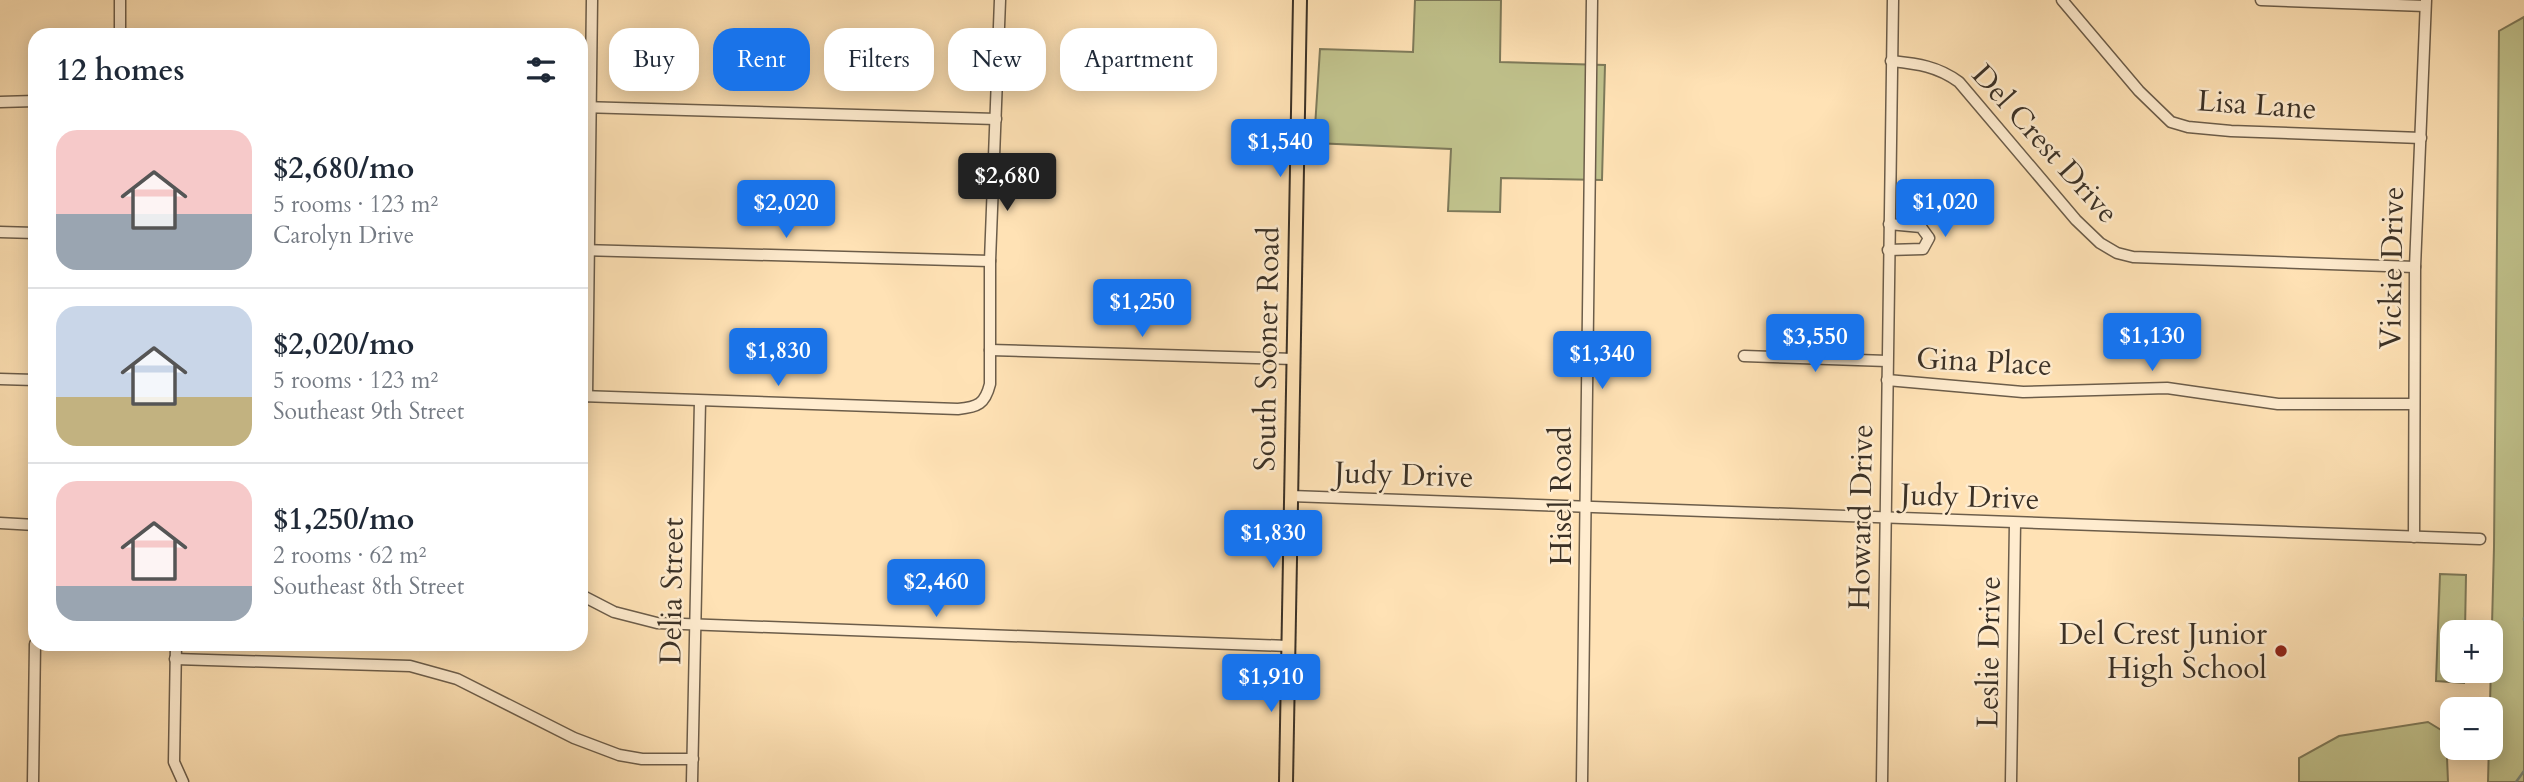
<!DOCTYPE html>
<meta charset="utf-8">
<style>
body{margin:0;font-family:Cardo,serif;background:#f6f6f7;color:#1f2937;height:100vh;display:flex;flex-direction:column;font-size:26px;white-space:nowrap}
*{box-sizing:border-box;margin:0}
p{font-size:23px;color:#747a83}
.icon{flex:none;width:38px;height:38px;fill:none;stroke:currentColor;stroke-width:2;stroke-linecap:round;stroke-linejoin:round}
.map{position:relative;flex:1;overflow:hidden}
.sheet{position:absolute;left:28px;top:28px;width:560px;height:623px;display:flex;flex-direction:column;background:#fff;border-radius:21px;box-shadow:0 4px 18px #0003}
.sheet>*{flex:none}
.hud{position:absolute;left:609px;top:28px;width:665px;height:63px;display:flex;gap:14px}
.buttons{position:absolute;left:2440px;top:620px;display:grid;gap:14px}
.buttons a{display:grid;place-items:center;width:63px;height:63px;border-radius:14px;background:#fff;box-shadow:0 4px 18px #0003;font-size:35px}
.price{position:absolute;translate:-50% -60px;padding:0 16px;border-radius:7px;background:#1a73e8;color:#fff;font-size:23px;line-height:46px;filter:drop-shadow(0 2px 4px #0008)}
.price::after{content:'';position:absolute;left:50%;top:42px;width:21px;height:16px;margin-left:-10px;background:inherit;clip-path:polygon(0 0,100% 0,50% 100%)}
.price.selected{background:#222;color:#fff}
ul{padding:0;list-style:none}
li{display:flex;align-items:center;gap:21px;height:175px;padding:0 28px}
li+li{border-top:2px solid #e0e1e3}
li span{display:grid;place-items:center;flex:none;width:196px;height:140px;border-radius:21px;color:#555}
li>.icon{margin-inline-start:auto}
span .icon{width:84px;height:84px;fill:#fffc;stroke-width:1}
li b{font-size:30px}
h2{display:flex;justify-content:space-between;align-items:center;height:84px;padding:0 28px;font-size:30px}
.chip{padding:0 24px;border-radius:21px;background:#fff;box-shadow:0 4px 18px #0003;font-size:24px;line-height:63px}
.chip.selected{background:#1a73e8;color:#fff}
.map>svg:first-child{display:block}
</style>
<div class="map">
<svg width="2524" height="782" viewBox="0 0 2524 782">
<rect width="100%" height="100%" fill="#ffe2b5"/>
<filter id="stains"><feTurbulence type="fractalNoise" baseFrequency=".00286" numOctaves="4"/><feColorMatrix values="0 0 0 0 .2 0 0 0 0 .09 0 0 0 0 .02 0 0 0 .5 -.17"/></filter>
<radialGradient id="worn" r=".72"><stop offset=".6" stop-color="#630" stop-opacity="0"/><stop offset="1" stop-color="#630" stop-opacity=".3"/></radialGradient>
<g fill="#c1c38d" stroke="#7e7a5a" stroke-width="2">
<polygon points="1415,0 1501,0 1500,62 1605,65 1602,180 1501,178 1500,212 1448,211 1451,149 1314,143 1320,49 1413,52"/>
<polygon points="2524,17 2524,782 2488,782 2494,547 2499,31"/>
<polygon points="2440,574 2466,575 2465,632 2452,632 2452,670 2464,670 2464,683 2436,681"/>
<polygon points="2428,722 2446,733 2448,782 2299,782 2299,758 2339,736"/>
</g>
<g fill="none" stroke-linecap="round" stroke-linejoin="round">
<g stroke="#788579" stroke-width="2.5">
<polyline points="2524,618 2524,620"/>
<polyline points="2516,782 2524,771"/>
</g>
<defs>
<g id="minor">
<polyline points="2062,0 2139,91 2171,122 2188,127 2231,131 2421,138"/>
<polyline points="2261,0 2425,6"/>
<polyline points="120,35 120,0"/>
<path d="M 1891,61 C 1918,64 1937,66 1959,82 L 2076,220 L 2100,243 L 2117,253 L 2133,257 L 2415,267"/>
<polyline points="0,102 35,101"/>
<polyline points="581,107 996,119"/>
<polyline points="0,232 35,233"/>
<polyline points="581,250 990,261"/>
<polyline points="1888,250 1923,249 1929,238 1921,227 1889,224"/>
<polyline points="990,350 1293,359"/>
<polyline points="1744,356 1887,361"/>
<polyline points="0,379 35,380"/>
<polyline points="1887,380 2023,392 2167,388 2278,404 2414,404"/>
<path d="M 581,396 L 958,409 C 978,407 985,404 990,384 L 990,261 L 1000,0"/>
<polyline points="587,396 592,0"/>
<polyline points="1291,496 2480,539"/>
<polyline points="0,523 35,525"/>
<polyline points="2414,537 2415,267 2426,0"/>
<polyline points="581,595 614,612 657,623 1288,646"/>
<polyline points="176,644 174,762 183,782"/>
<polyline points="175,659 410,666 457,679 574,738 619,755 642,759 693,759"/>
<polyline points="33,782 35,644"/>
<polyline points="692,782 700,401"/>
<polyline points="1582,782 1592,0"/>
<polyline points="1882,782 1893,0"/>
<polyline points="2011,782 2015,523"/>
</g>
<polyline id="major" points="1286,782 1300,0"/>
</defs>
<use href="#minor" stroke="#6c5d4a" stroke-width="13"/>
<use href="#major" stroke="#3b3126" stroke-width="16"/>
<use href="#minor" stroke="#ffeccf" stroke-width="10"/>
<use href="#major" stroke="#ffe2b5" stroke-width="12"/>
</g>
<circle fill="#8f2418" stroke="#ffeccf" stroke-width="2.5" cx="2281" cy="651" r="7"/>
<g text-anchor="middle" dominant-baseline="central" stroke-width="5" stroke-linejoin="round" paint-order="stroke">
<g font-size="30" fill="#3b3126" stroke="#ffeccf">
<text transform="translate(2257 105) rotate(4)">Lisa Lane</text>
<text transform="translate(2045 144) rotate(48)">Del Crest Drive</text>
<text transform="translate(2392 268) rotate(-89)">Vickie Drive</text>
<text transform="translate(1267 349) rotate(-89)">South Sooner Road</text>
<text transform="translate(1984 362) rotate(3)">Gina Place</text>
<text transform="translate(1404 475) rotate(2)">Judy Drive</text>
<text transform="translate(1561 496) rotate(-90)">Hisel Road</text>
<text transform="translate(1970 497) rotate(2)">Judy Drive</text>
<text transform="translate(1861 517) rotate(-89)">Howard Drive</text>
<text transform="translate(672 591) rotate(-89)">Delia Street</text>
<text transform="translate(1989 652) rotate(-89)">Leslie Drive</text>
</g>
<g font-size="30" fill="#3b3126" stroke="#ffeccf" text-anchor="end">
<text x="2267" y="634">Del Crest Junior<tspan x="2267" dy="34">High School</tspan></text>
</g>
</g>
<rect width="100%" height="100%" filter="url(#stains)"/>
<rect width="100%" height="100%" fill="url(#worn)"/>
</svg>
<div class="buttons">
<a>+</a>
<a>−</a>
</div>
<b class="price" style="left:1280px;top:179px">$1,540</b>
<b class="price selected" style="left:1007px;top:213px">$2,680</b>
<b class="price" style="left:1945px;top:239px">$1,020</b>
<b class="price" style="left:786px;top:240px">$2,020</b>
<b class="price" style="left:1142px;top:339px">$1,250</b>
<b class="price" style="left:2152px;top:373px">$1,130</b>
<b class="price" style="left:1815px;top:374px">$3,550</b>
<b class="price" style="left:778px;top:388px">$1,830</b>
<b class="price" style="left:1602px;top:391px">$1,340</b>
<b class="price" style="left:1273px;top:570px">$1,830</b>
<b class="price" style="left:936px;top:619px">$2,460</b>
<b class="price" style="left:1271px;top:714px">$1,910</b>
<div class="hud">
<a class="chip">Buy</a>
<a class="chip selected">Rent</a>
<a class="chip">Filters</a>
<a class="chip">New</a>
<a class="chip">Apartment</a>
</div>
<section class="sheet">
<h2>12 homes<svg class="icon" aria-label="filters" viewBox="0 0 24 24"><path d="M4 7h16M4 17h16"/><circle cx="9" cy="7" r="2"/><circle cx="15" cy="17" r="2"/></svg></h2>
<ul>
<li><span style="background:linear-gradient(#f6c9c9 60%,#9aa5b1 0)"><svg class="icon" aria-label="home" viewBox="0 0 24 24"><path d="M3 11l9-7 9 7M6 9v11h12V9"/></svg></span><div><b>$2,680/mo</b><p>5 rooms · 123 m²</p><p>Carolyn Drive</p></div></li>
<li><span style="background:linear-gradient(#c9d6e8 65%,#c2b280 0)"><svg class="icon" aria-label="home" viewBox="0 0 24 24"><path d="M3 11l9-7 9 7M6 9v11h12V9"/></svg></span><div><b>$2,020/mo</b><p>5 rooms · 123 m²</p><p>Southeast 9th Street</p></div></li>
<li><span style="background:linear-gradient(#f6c9c9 75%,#9aa5b1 0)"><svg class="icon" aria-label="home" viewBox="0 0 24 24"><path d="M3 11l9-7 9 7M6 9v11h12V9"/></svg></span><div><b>$1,250/mo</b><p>2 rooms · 62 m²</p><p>Southeast 8th Street</p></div></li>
</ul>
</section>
</div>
